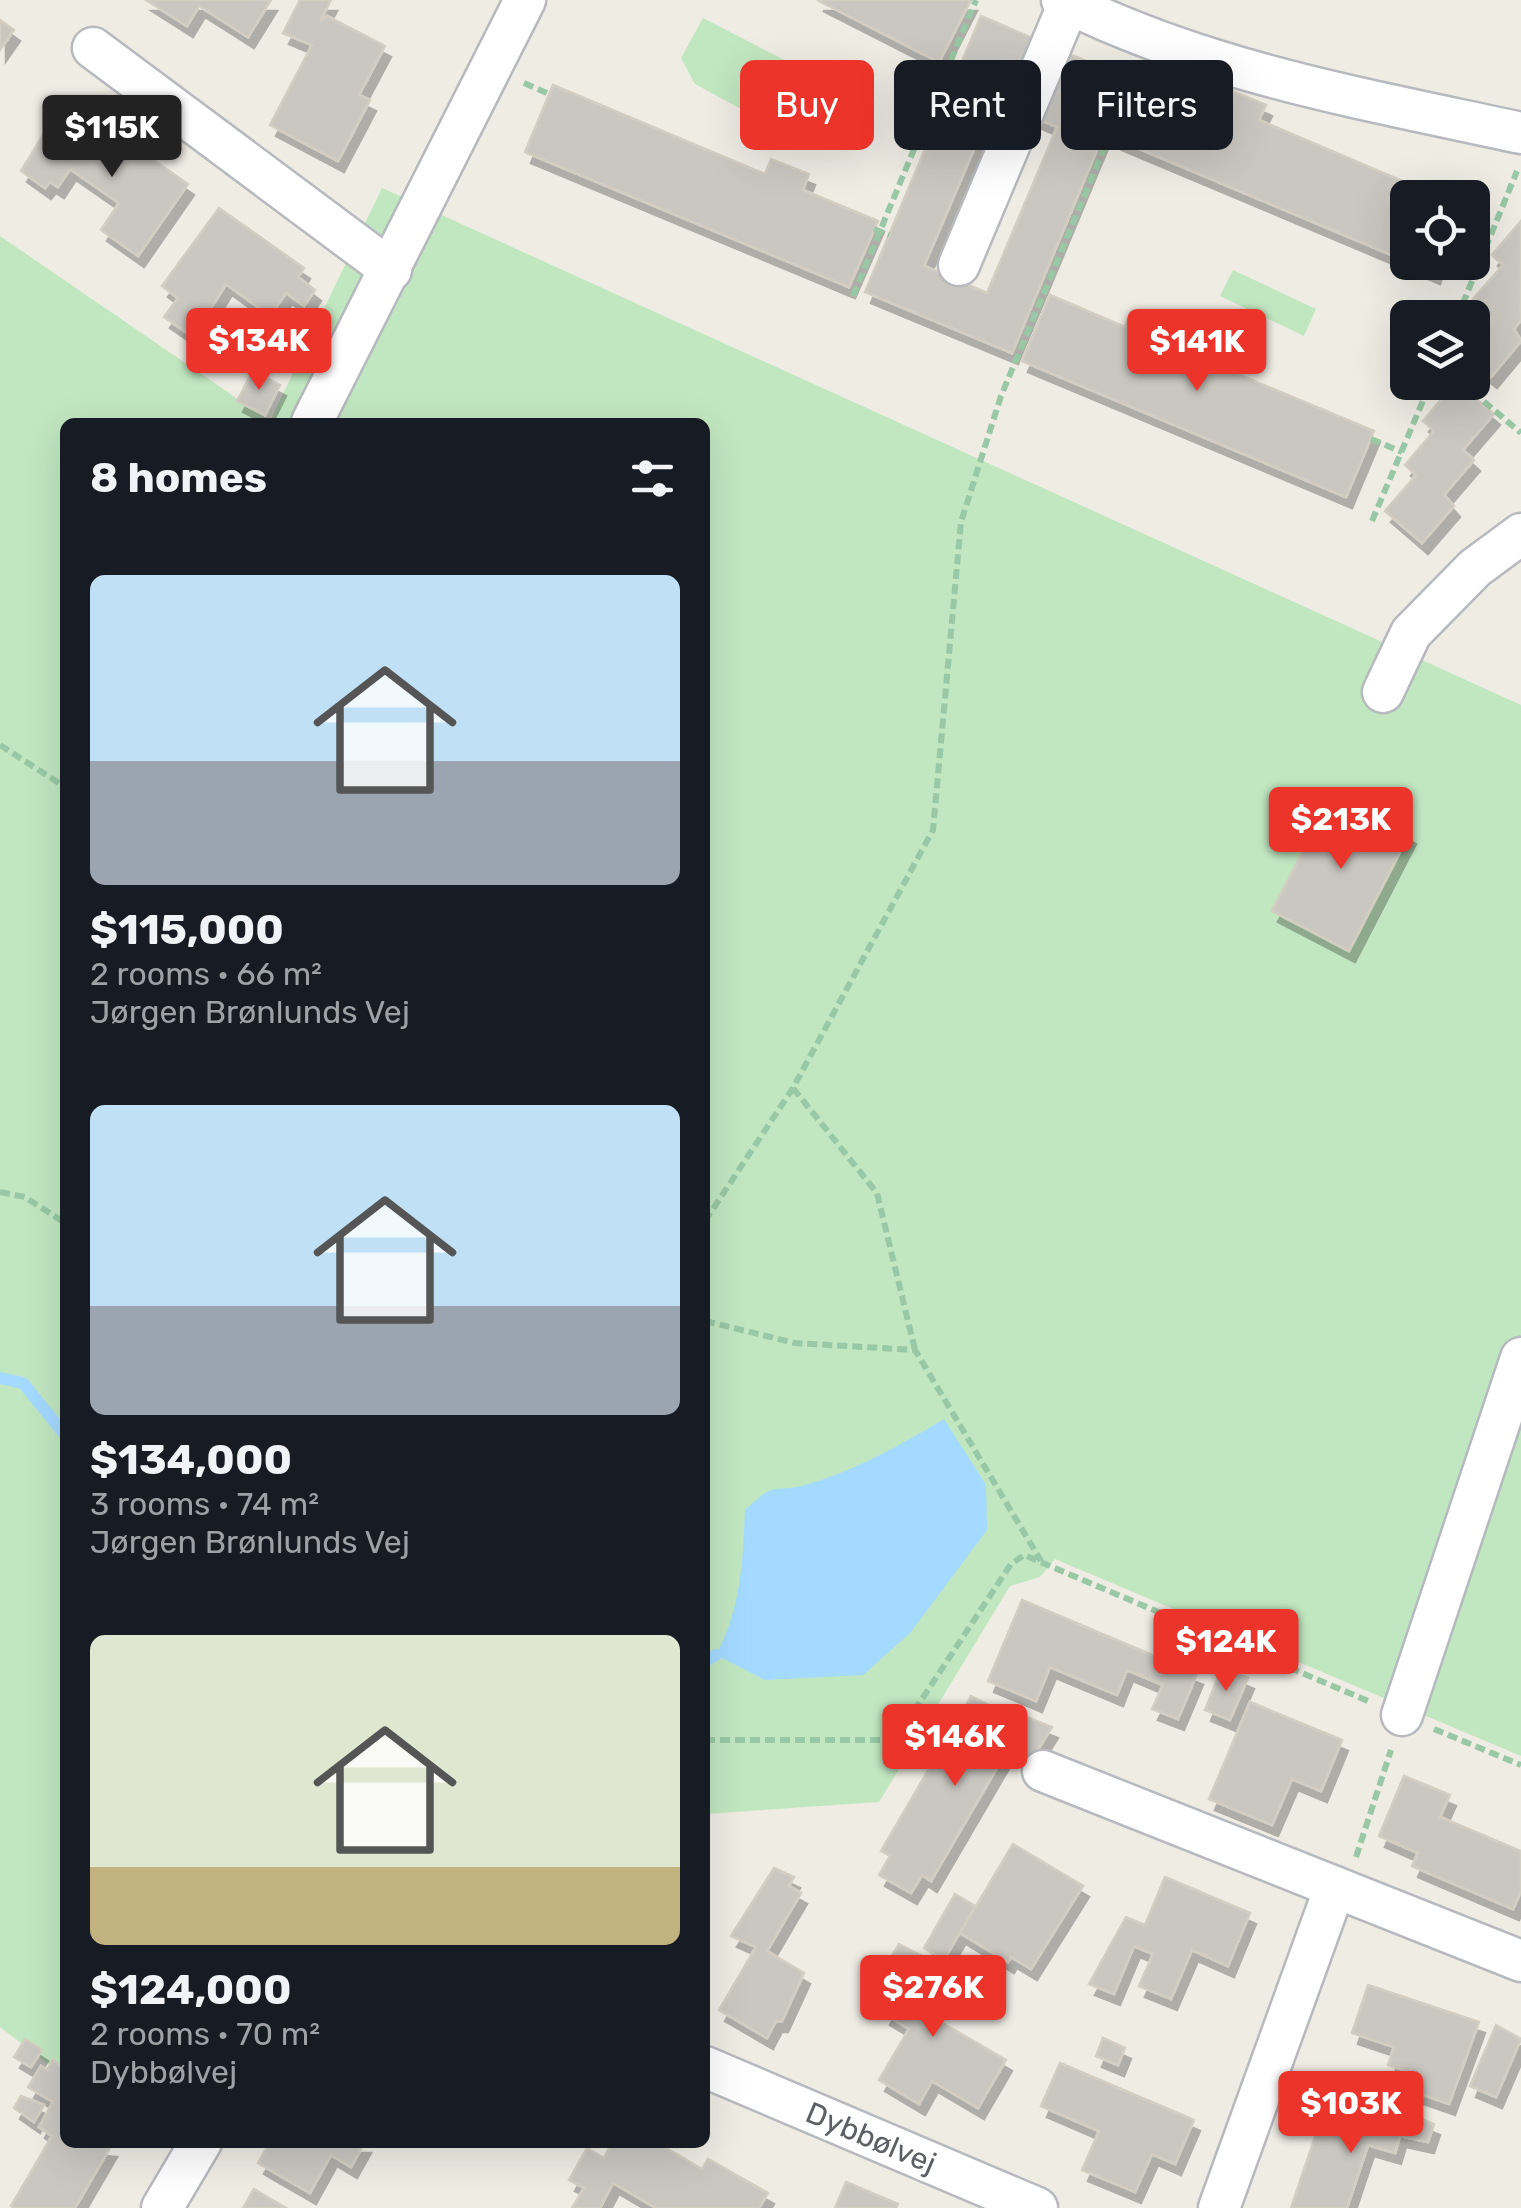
<!DOCTYPE html>
<meta charset="utf-8">
<style>
body{margin:0;font-family:Rubik,sans-serif;background:#20242c;color:#f1f3f6;height:100vh;display:flex;flex-direction:column;font-size:38px;white-space:nowrap}
*{box-sizing:border-box;margin:0}
p{font-size:32px;color:#9ea1a6}
.icon{flex:none;width:55px;height:55px;fill:none;stroke:currentColor;stroke-width:2;stroke-linecap:round;stroke-linejoin:round}
.map{position:relative;flex:1;overflow:hidden}
.side{position:absolute;left:60px;top:418px;width:650px;height:1730px;display:flex;flex-direction:column;background:#171b24;border-radius:15px;box-shadow:0 10px 40px #0002}
.side>*{flex:none}
.hud{position:absolute;left:740px;top:60px;width:630px;height:90px;display:flex;gap:20px}
.buttons{position:absolute;left:1390px;top:180px;display:grid;gap:20px}
.buttons a{display:grid;place-items:center;width:100px;height:100px;border-radius:15px;background:#171b24;box-shadow:0 10px 40px #0002;font-size:50px}
.price{position:absolute;translate:-50% -85px;padding:0 22px;border-radius:10px;background:#ed342b;color:#fff;font-size:32px;line-height:65px;filter:drop-shadow(0 2px 5px #0008)}
.price::after{content:'';position:absolute;left:50%;top:60px;width:30px;height:22px;margin-left:-15px;background:inherit;clip-path:polygon(0 0,100% 0,50% 100%)}
.price.on{background:#222;color:#fff}
ul{padding:0;list-style:none}
li{display:grid;align-content:center;gap:20px;height:530px;padding:0 30px}
li span{display:grid;place-items:center;height:310px;border-radius:15px;color:#555}
li>.icon{margin-inline-start:auto}
span .icon{width:180px;height:180px;fill:#fffc;stroke-width:1}
li b{font-size:42px}
h2{display:flex;justify-content:space-between;align-items:center;height:120px;padding:0 30px;font-size:42px}
.tag{padding:0 35px;border-radius:15px;background:#171b24;box-shadow:0 10px 40px #0002;font-size:35px;line-height:90px}
.tag.on{background:#ed342b;color:#fff}
.map>svg:first-child{display:block}
</style>
<div class="map">
<svg width="1521" height="2208" viewBox="0 0 1521 2208">
<defs>
<filter id="shadow"><feDropShadow dx="6" dy="11" stdDeviation="0" flood-color="#0004"/></filter>
</defs>
<rect width="100%" height="100%" fill="#efece4"/>
<g fill="#c1e7c0">
<polygon points="703,18 796,66 779,100 741,109 695,84 681,58"/>
<polygon points="382,188 1521,705 1521,1756 1055,1559 1040,1577 1010,1586 879,1802 705,1814 705,422 65,422 65,2077 0,2027 0,236 270,421"/>
<polygon points="1233,270 1316,309 1304,336 1220,296"/>
</g>
<path fill="#a4daff" d="M 944,1419 L 986,1485 L 987,1530 L 910,1633 L 863,1675 L 765,1680 L 716,1655 C 741,1609 743,1561 745,1510 C 779,1478 771,1495 808,1484 C 855,1471 902,1444 944,1419 Z"/>
<g fill="none" stroke-linecap="round" stroke-linejoin="round">
<g stroke="#a4daff" stroke-width="12">
<polyline points="0,1378 23,1383 65,1435"/>
<polyline points="705,1661 716,1655"/>
</g>
</g>
<g fill="#cac7c1" stroke="#d4cec2" stroke-width="2.5" filter="url(#shadow)">
<polygon points="146,0 271,0 248,37 199,6 187,26"/>
<polygon points="300,0 331,0 320,21 327,16 385,46 359,95 370,100 338,161 270,125 312,45 283,33"/>
<polygon points="817,0 971,0 939,62"/>
<polygon points="981,16 1044,43 1016,109 995,100 924,266 987,293 1057,127 1034,117 1062,51 1127,78 1012,353 865,292"/>
<polygon points="0,20 14,30 0,50"/>
<polygon points="1145,71 1221,104 1227,89 1266,105 1259,120 1442,198 1408,198 1408,262 1116,139"/>
<polygon points="553,85 765,174 771,159 809,174 803,190 878,221 849,287 525,152"/>
<polygon points="96,120 188,184 138,256 101,230 119,203 70,169 58,187 50,182 45,188 21,171 48,127 77,147"/>
<polygon points="219,208 304,268 298,277 315,290 304,306 286,293 270,316 226,284 193,337 164,317 178,298 162,286"/>
<polygon points="1521,221 1521,320 1514,329 1521,341 1491,377 1472,362 1472,323 1484,309 1473,299 1503,265 1492,255"/>
<polygon points="1408,262 1438,262 1434,273"/>
<polygon points="1050,295 1125,327 1131,312 1170,328 1164,343 1374,431 1346,497 1022,361"/>
<polygon points="253,371 280,385 265,415 237,401"/>
<polygon points="1456,382 1494,414 1463,450 1474,460 1444,495 1454,506 1422,543 1385,511 1416,475 1405,465 1434,431 1423,421"/>
<polygon points="1333,793 1410,833 1349,951 1272,911"/>
<polygon points="1022,1600 1197,1674 1178,1719 1152,1709 1163,1685 1127,1670 1117,1695 1050,1667 1036,1701 988,1681"/>
<polygon points="1222,1667 1248,1678 1230,1720 1205,1710"/>
<polygon points="971,1696 1007,1714 1009,1710 1052,1727 1030,1762 1008,1749 931,1881 922,1875 911,1893 879,1875 890,1856 881,1851 965,1707 979,1715 981,1712 967,1704"/>
<polygon points="1250,1702 1342,1740 1321,1791 1292,1779 1272,1825 1209,1799"/>
<polygon points="1404,1776 1450,1795 1440,1817 1521,1851 1521,1891 1513,1909 1412,1866 1418,1853 1379,1836"/>
<polygon points="1013,1844 1083,1886 1031,1969 1011,1957 1008,1962 960,1933"/>
<polygon points="774,1868 794,1877 789,1886 801,1893 767,1951 804,1973 782,2021 776,2021 767,2038 719,2010 756,1947 731,1936"/>
<polygon points="1165,1877 1250,1913 1228,1966 1192,1950 1171,1999 1139,1986 1153,1954 1134,1946 1114,1994 1089,1984 1126,1917 1145,1925"/>
<polygon points="955,1894 975,1906 944,1960 924,1948"/>
<polygon points="899,1944 945,1968 920,2010 1006,2060 978,2108 932,2081 919,2104 879,2080 909,2029 884,2014 904,1981 884,1969"/>
<polygon points="954,1970 977,1981 971,1995 948,1984"/>
<polygon points="1368,1985 1479,2022 1449,2104 1400,2087 1406,2071 1388,2065 1394,2047 1352,2033"/>
<polygon points="1496,2025 1521,2039 1496,2097 1470,2086"/>
<polygon points="1103,2038 1125,2048 1118,2065 1096,2056"/>
<polygon points="25,2039 42,2050 31,2067 14,2057"/>
<polygon points="53,2060 65,2070 65,2142 111,2146 75,2208 15,2208 11,2206 52,2136 39,2127 53,2102 28,2087 41,2066 47,2070"/>
<polygon points="1060,2063 1194,2120 1175,2164 1152,2154 1135,2192 1082,2170 1099,2131 1041,2106"/>
<polygon points="21,2096 44,2105 34,2122 14,2108"/>
<polygon points="1376,2102 1434,2124 1428,2142 1400,2136 1395,2153 1368,2145 1347,2208 1291,2208 1321,2119 1365,2134"/>
<polygon points="270,2142 365,2142 351,2167 331,2155 310,2193 258,2163"/>
<polygon points="612,2142 656,2142 702,2169 708,2159 768,2193 759,2208 656,2208 613,2183 600,2208 572,2208 584,2188 569,2180 587,2148 604,2158"/>
<polygon points="846,2182 898,2204 896,2208 835,2208"/>
<polygon points="254,2189 286,2208 243,2208"/>
</g>
<g fill="none" stroke-linecap="round" stroke-linejoin="round">
<defs>
<g id="minor">
<path d="M 1062,0 C 1207,72 1364,99 1521,133"/>
<polyline points="93,48 391,270"/>
<polyline points="959,265 1069,3"/>
<polyline points="312,422 525,0"/>
<polyline points="1383,692 1411,633 1475,568 1521,534"/>
<polyline points="1402,1715 1521,1358"/>
<polyline points="1043,1771 1521,1961"/>
<polyline points="705,2067 1037,2208"/>
<polyline points="162,2208 201,2142"/>
<polyline points="1219,2208 1335,1887"/>
</g>
</defs>
<use href="#minor" stroke="#b6babe" stroke-width="45"/>
<g stroke="#98c8a5" stroke-width="6" stroke-dasharray="10 5" stroke-linecap="butt">
<polyline points="524,83 549,94"/>
<polyline points="874,229 889,235"/>
<polyline points="853,296 976,0"/>
<polyline points="1457,318 1517,171"/>
<polyline points="1461,382 1521,433"/>
<polyline points="1371,439 1402,452"/>
<polyline points="1372,521 1431,382"/>
<polyline points="0,745 65,787"/>
<polyline points="793,1088 877,1193 915,1350"/>
<polyline points="0,1192 25,1197 65,1223"/>
<polyline points="705,1221 793,1088 933,830 961,522 1001,396 1135,74"/>
<polyline points="705,1321 795,1343 915,1350 1041,1561"/>
<polyline points="1434,1729 1521,1765"/>
<polyline points="705,1740 895,1740 1011,1564 1024,1555 1368,1701"/>
<polyline points="1356,1857 1391,1750"/>
</g>
<use href="#minor" stroke="#fff" stroke-width="40"/>
</g>
<g text-anchor="middle" dominant-baseline="central" stroke-width="8" stroke-linejoin="round" paint-order="stroke">
<g font-size="30" fill="#5c6065" stroke="#fff">
<text transform="translate(871 2138) rotate(23)">Dybbølvej</text>
</g>
</g>
</svg>
<div class="buttons">
<a><svg class="icon" aria-label="locate" viewBox="0 0 24 24"><circle cx="12" cy="12" r="6"/><path d="M12 2v4M12 18v4M2 12h4M18 12h4"/></svg></a>
<a><svg class="icon" aria-label="layers" viewBox="0 0 24 24"><path d="M12 4l9 5-9 5-9-5zM3 14l9 5 9-5"/></svg></a>
</div>
<b class="price on" style="left:112px;top:180px">$115K</b>
<b class="price" style="left:259px;top:393px">$134K</b>
<b class="price" style="left:1197px;top:394px">$141K</b>
<b class="price" style="left:1341px;top:872px">$213K</b>
<b class="price" style="left:1226px;top:1694px">$124K</b>
<b class="price" style="left:955px;top:1789px">$146K</b>
<b class="price" style="left:933px;top:2040px">$276K</b>
<b class="price" style="left:1351px;top:2156px">$103K</b>
<div class="hud">
<a class="tag on">Buy</a>
<a class="tag">Rent</a>
<a class="tag">Filters</a>
</div>
<section class="side">
<h2>8 homes<svg class="icon" aria-label="filters" viewBox="0 0 24 24"><path d="M4 7h16M4 17h16"/><circle cx="9" cy="7" r="2"/><circle cx="15" cy="17" r="2"/></svg></h2>
<ul>
<li><span style="background:linear-gradient(#bfe0f5 60%,#9aa5b1 0)"><svg class="icon" aria-label="home" viewBox="0 0 24 24"><path d="M3 11l9-7 9 7M6 9v11h12V9"/></svg></span><div><b>$115,000</b><p>2 rooms · 66 m²</p><p>Jørgen Brønlunds Vej</p></div></li>
<li><span style="background:linear-gradient(#bfe0f5 65%,#9aa5b1 0)"><svg class="icon" aria-label="home" viewBox="0 0 24 24"><path d="M3 11l9-7 9 7M6 9v11h12V9"/></svg></span><div><b>$134,000</b><p>3 rooms · 74 m²</p><p>Jørgen Brønlunds Vej</p></div></li>
<li><span style="background:linear-gradient(#dfe7d0 75%,#c2b280 0)"><svg class="icon" aria-label="home" viewBox="0 0 24 24"><path d="M3 11l9-7 9 7M6 9v11h12V9"/></svg></span><div><b>$124,000</b><p>2 rooms · 70 m²</p><p>Dybbølvej</p></div></li>
</ul>
</section>
</div>
